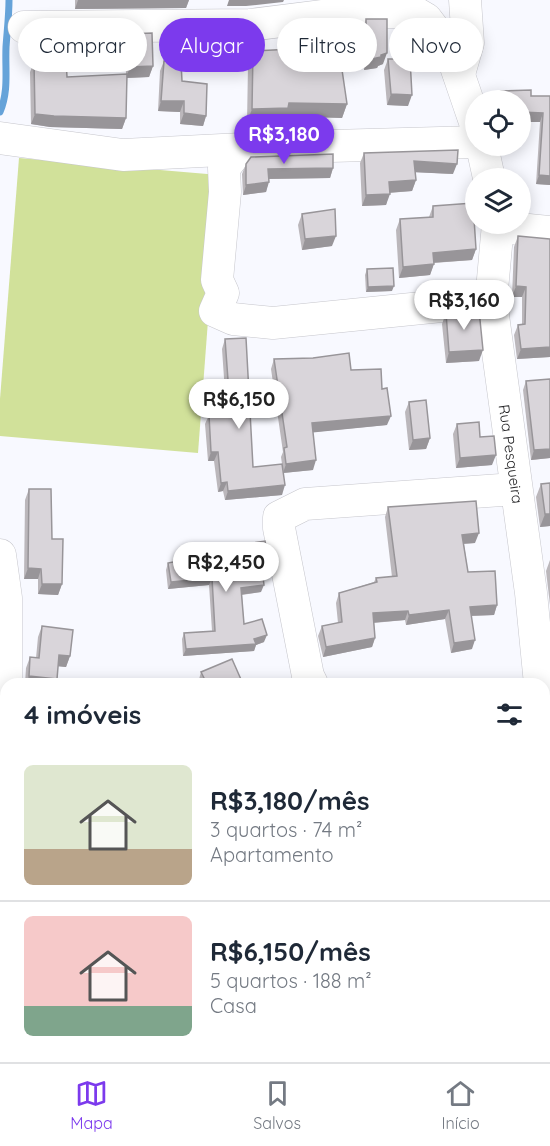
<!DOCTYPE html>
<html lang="pt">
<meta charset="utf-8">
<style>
body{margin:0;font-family:Quicksand,sans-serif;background:#f6f6f7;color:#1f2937;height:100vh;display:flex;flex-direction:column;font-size:22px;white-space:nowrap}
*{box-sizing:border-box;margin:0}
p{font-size:20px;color:#747a83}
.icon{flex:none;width:33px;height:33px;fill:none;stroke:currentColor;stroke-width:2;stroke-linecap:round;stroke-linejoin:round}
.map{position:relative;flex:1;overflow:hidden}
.drawer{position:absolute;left:0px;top:678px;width:550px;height:384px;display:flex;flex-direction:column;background:#fff;border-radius:18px 18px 0 0;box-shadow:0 3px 15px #0003}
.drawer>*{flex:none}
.banner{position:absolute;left:18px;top:18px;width:514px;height:54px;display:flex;gap:12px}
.buttons{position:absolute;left:465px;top:90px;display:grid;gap:12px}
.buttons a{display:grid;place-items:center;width:66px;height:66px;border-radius:50%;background:#fff;box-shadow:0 3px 15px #0003;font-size:30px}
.price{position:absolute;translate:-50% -51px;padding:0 14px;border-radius:21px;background:#fff;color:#222;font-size:20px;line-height:39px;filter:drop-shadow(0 2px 3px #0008)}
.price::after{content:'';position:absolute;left:50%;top:36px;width:18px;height:14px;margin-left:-9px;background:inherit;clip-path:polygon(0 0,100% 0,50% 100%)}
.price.active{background:#7c3aed;color:#fff}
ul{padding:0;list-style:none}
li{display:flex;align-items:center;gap:18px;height:150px;padding:0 24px}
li+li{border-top:2px solid #e0e1e3}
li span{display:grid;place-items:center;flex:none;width:168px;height:120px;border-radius:9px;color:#555}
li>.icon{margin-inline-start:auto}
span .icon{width:72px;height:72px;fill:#fffc;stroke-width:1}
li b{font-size:26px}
h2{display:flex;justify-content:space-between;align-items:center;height:72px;padding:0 24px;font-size:26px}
.chip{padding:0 21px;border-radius:27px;background:#fff;box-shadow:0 3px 15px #0003;font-size:21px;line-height:54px}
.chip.active{background:#7c3aed;color:#fff}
.tab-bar{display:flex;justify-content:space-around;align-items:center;height:84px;border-top:2px solid #e0e1e3;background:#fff;font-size:16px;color:#747a83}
.tab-bar a{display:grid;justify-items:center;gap:3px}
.tab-bar .active{color:#7c3aed}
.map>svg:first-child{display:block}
</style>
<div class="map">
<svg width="550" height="1062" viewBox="0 0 550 1062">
<rect width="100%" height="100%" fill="#f8f9ff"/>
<polygon fill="#d1e19a" points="19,158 219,175 198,453 0,436 0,399"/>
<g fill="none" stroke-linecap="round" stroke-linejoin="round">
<path stroke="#66a3d9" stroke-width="7" d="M 0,112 C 9,90 5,71 6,47 C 7,32 9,16 9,0"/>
<polyline stroke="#66a3d9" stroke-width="22" points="0,799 6,800"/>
<defs>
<g id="minor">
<polyline points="24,27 250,25 354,12 414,12 426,19 451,52 476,125"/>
<polyline points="459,74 468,43 465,0"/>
<polyline points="0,138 123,155 259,148 476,142"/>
<polyline points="482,146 489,178"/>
<polyline points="238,150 224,168 225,192 217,280 223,293 215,311 233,319 273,323 491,301"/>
<polyline points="498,224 491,301 531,593 540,684"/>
<polyline points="499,227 550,232"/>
<polyline points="0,555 6,598 6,693"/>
<polyline points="312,684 308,676 279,528 279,517 305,504 515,489"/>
<polyline points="0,746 6,745"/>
<polyline points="544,776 550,889"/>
<polyline points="0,1045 6,1044"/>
<polyline points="29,1056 29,1062"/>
</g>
</defs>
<use href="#minor" stroke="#c6c6cc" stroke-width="33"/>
<use href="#minor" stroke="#fff" stroke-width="32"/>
</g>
<g fill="#bbb7bb">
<polygon points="75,0 189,0 186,8 75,9"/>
<polygon points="366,19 383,64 378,66 377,68 364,70 362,30"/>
<polygon points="129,34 153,66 149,77 126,78 126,118 122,129 50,127 31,124 30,72 34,62 67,77 126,74 125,44"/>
<polygon points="253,51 291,61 347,104 342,118 285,116 284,121 247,123 248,65"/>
<polygon points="388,59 408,106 387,105 384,70"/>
<polygon points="164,61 182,81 206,116 203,126 180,124 180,112 158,111 160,71"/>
<polygon points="501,91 531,96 550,96 550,185 536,184 540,122 520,100 498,100"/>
<polygon points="364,153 453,174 415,172 416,180 412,191 389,193 386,205 362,206 360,163"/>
<polygon points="246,164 333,168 330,178 269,179 266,192 243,195 242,174"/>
<polygon points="433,206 476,249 472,260 434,263 430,275 399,278 396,230 400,219 429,217"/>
<polygon points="302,214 332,246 302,250 298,225"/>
<polygon points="518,236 550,357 517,359 514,335 518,325 522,324 522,297 512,297 514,247"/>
<polygon points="367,269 392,291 366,292 365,275"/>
<polygon points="446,313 479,361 446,363 442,324"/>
<polygon points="225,339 253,467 282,464 281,457 283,452 271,369 274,359 351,370 382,389 387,425 313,432 313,470 283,473 282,495 225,500 223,491 218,492 214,461 208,461 205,424 209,415 216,415 218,407 226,407 222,349"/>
<polygon points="526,381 550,458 531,460 523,390"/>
<polygon points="409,402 430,438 426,449 409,450 405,412"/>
<polygon points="457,424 480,437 492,465 456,468 453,434"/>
<polygon points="550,483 550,526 540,527 536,497 541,484"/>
<polygon points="29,489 62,584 58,595 38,594 38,579 24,579 25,500"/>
<polygon points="388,507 475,543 464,544 468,572 497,605 494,615 471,616 472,649 451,653 445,619 406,625 405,620 374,623 375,638 372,647 323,657 318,636 322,626 338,623 336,603 339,593 374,582 376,578 392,577 385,517"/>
<polygon points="215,549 266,567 262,568 261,592 242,595 244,624 264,642 256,645 254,651 183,656 182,639 184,633 212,631 209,585 168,589 166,570 168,563 214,553"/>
<polygon points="550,560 550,605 546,571"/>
<polygon points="42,626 70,656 66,667 58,666 57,679 55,684 25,684 26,668 30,657 36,658 38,637"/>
<polygon points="201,672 243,684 198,684 198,683"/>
<rect x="0" y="902" width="6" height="116"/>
<polygon points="47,1056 87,1056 85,1062 46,1062"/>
<polygon points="345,1056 382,1056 382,1062 344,1062"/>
</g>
<g fill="#989599">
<polygon points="78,0 189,0 186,8 75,9"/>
<polygon points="229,0 284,0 283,2 246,6 227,6"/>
<polygon points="387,53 383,64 378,66 377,68 364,70 367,60"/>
<polygon points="153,66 149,77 126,78 130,67"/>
<polygon points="391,94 412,95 408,106 387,105"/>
<polygon points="161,101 184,101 180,112 158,111"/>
<polygon points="289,103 347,104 342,118 285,116 284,121 247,123 252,109"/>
<polygon points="520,112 543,113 540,122 520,122"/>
<polygon points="184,113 206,116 203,126 180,124"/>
<polygon points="35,114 126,118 122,129 50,127 31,124"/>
<polygon points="414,161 457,164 453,174 410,172"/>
<polygon points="333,168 330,178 264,179 268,169"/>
<polygon points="539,175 550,176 550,185 536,184"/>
<polygon points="416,180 412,191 385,193 389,182"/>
<polygon points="269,182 266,192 243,195 246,185"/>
<polygon points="390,194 386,205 362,206 366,195"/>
<polygon points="336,236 332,246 302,250 305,239"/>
<polygon points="476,249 472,260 429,263 433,253"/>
<polygon points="434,264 430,275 399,278 403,267"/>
<polygon points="394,286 392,291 366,292 368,287"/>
<polygon points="516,286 526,287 522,297 512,297"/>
<polygon points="550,347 550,357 517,359 521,349"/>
<polygon points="483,350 479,361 446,363 449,352"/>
<polygon points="391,416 387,425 308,433 312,423"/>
<polygon points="430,438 426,449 409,450 413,440"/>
<polygon points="550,449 550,458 531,460 534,450"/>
<polygon points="211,452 218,452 214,461 208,461"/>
<polygon points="496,455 492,465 456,468 460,458"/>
<polygon points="316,460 313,470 283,473 286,464"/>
<polygon points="227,482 223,491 218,492 221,483"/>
<polygon points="285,485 282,495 225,500 228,491"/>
<polygon points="545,514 550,514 550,526 540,527"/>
<polygon points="479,533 475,543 459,544 462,535"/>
<polygon points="269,560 266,567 258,568 261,561"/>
<polygon points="28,568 41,569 38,579 24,579"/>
<polygon points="212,578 209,585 168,589 171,582"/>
<polygon points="42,584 62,584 58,595 38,594"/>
<polygon points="264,585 261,592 238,595 241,588"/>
<polygon points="497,605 494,615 466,616 470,607"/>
<polygon points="449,610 445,619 406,625 409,615"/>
<polygon points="408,611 405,620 369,623 373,613"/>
<polygon points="267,635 264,642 256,645 254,651 183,656 186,649 254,639"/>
<polygon points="375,638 372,647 323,657 326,647"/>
<polygon points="475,640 472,649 451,653 454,643"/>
<polygon points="59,655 70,656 66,667 55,666"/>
<polygon points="29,676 57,679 55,684 26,684"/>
<polygon points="0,872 6,872 3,883 0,883"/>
<polygon points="6,1005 6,1018 0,1018 5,1006"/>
<polygon points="79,1056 87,1056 85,1062 77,1062"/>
</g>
<g fill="#d9d5da" stroke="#989599" stroke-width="1.5">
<polygon points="366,19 387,19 387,53 381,55 381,57 367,60"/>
<polygon points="152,33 153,66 130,67 129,34"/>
<polygon points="292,49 291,61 341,63 347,104 289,103 288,108 252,109 253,51"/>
<polygon points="66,59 67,77 127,74 126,118 54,116 35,114 34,62"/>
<polygon points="388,59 410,59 412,95 391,94"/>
<polygon points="164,61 181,62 182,81 207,84 206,116 184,113 184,101 161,101"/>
<polygon points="531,90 531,96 550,96 550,176 539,175 543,113 520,112 520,100 501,100 501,91"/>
<polygon points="458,150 457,164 414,161 416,180 389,182 390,194 366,195 364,153"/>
<polygon points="333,154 333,168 268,169 269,182 246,185 246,164 251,157"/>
<polygon points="473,203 476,249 433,253 434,264 403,267 400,219 433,217 433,206"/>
<polygon points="335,209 336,236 305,239 302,214"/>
<polygon points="518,236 550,239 550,347 521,349 518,325 525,324 526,287 516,286"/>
<polygon points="393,268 394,286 368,287 367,269"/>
<polygon points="479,310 483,350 449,352 446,313"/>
<polygon points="246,338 253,467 282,464 285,485 228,491 227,482 221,483 218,452 211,452 209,415 219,414 218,407 230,407 225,339"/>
<polygon points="349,353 351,370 381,369 382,389 387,388 391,416 312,423 316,460 286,464 284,448 287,447 274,359 313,358"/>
<polygon points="550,379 550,449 534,450 526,381"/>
<polygon points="426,400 430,438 413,440 409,402"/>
<polygon points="479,422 480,437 494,436 496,455 460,458 457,424"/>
<polygon points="550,483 550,514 545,514 541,484"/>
<polygon points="29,489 51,489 52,539 63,539 62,584 42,584 41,569 28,568"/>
<polygon points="476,501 479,533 462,535 468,572 495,571 497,605 470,607 475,640 454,643 449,610 409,615 408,611 373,613 375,638 326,647 322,626 342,622 339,593 377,582 376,578 397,576 388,507"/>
<polygon points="265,541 269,560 261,561 264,585 241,588 244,624 262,619 267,635 254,639 256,644 186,649 184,633 215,631 212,578 171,582 168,563 216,553 215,549"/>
<polygon points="42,626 73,630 70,656 59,655 57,679 29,676 30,657 39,658"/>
<polygon points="232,659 243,684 207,684 201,672"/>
<rect x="0" y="831" width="6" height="41"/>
<polygon points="544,900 547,924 544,924"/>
<polygon points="0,902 6,902 6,1005 5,1006 0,969"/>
<polygon points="50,1056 83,1056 84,1062 51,1062"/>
<polygon points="347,1056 382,1056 382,1062 360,1062 347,1060"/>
</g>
<g text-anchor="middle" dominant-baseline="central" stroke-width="5" stroke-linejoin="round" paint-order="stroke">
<g font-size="15" fill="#252527" stroke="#fff">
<text transform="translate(511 454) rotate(82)">Rua Pesqueira</text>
</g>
</g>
</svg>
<div class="buttons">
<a><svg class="icon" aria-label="locate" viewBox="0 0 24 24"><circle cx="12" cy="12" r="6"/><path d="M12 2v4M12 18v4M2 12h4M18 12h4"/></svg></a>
<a><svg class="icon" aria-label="layers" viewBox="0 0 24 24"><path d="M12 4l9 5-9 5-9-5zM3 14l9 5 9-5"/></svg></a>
</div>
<b class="price active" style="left:284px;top:165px">R$3,180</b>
<b class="price" style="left:464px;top:331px">R$3,160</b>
<b class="price" style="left:239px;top:430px">R$6,150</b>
<b class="price" style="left:226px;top:593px">R$2,450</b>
<div class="banner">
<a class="chip">Comprar</a>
<a class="chip active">Alugar</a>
<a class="chip">Filtros</a>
<a class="chip">Novo</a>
</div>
<section class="drawer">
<h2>4 imóveis<svg class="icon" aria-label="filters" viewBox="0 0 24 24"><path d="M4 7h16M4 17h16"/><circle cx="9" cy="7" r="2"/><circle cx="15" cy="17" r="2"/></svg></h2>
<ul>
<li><span style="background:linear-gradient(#dfe7d0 70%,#b9a48a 0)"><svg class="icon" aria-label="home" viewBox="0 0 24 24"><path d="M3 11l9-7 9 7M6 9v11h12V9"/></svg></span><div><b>R$3,180/mês</b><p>3 quartos · 74 m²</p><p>Apartamento</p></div></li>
<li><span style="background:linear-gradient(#f6c9c9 75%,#7fa58c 0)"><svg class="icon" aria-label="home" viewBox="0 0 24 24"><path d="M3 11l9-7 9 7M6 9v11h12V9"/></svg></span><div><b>R$6,150/mês</b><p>5 quartos · 188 m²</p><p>Casa</p></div></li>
</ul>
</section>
</div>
<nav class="tab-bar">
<a class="active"><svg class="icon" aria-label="map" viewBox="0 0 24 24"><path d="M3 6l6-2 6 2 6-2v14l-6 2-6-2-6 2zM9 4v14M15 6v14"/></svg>Mapa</a>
<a><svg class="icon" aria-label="saved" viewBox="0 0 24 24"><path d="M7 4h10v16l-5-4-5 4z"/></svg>Salvos</a>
<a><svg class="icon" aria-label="home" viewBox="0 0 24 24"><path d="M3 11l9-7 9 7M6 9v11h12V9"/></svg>Início</a>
</nav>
